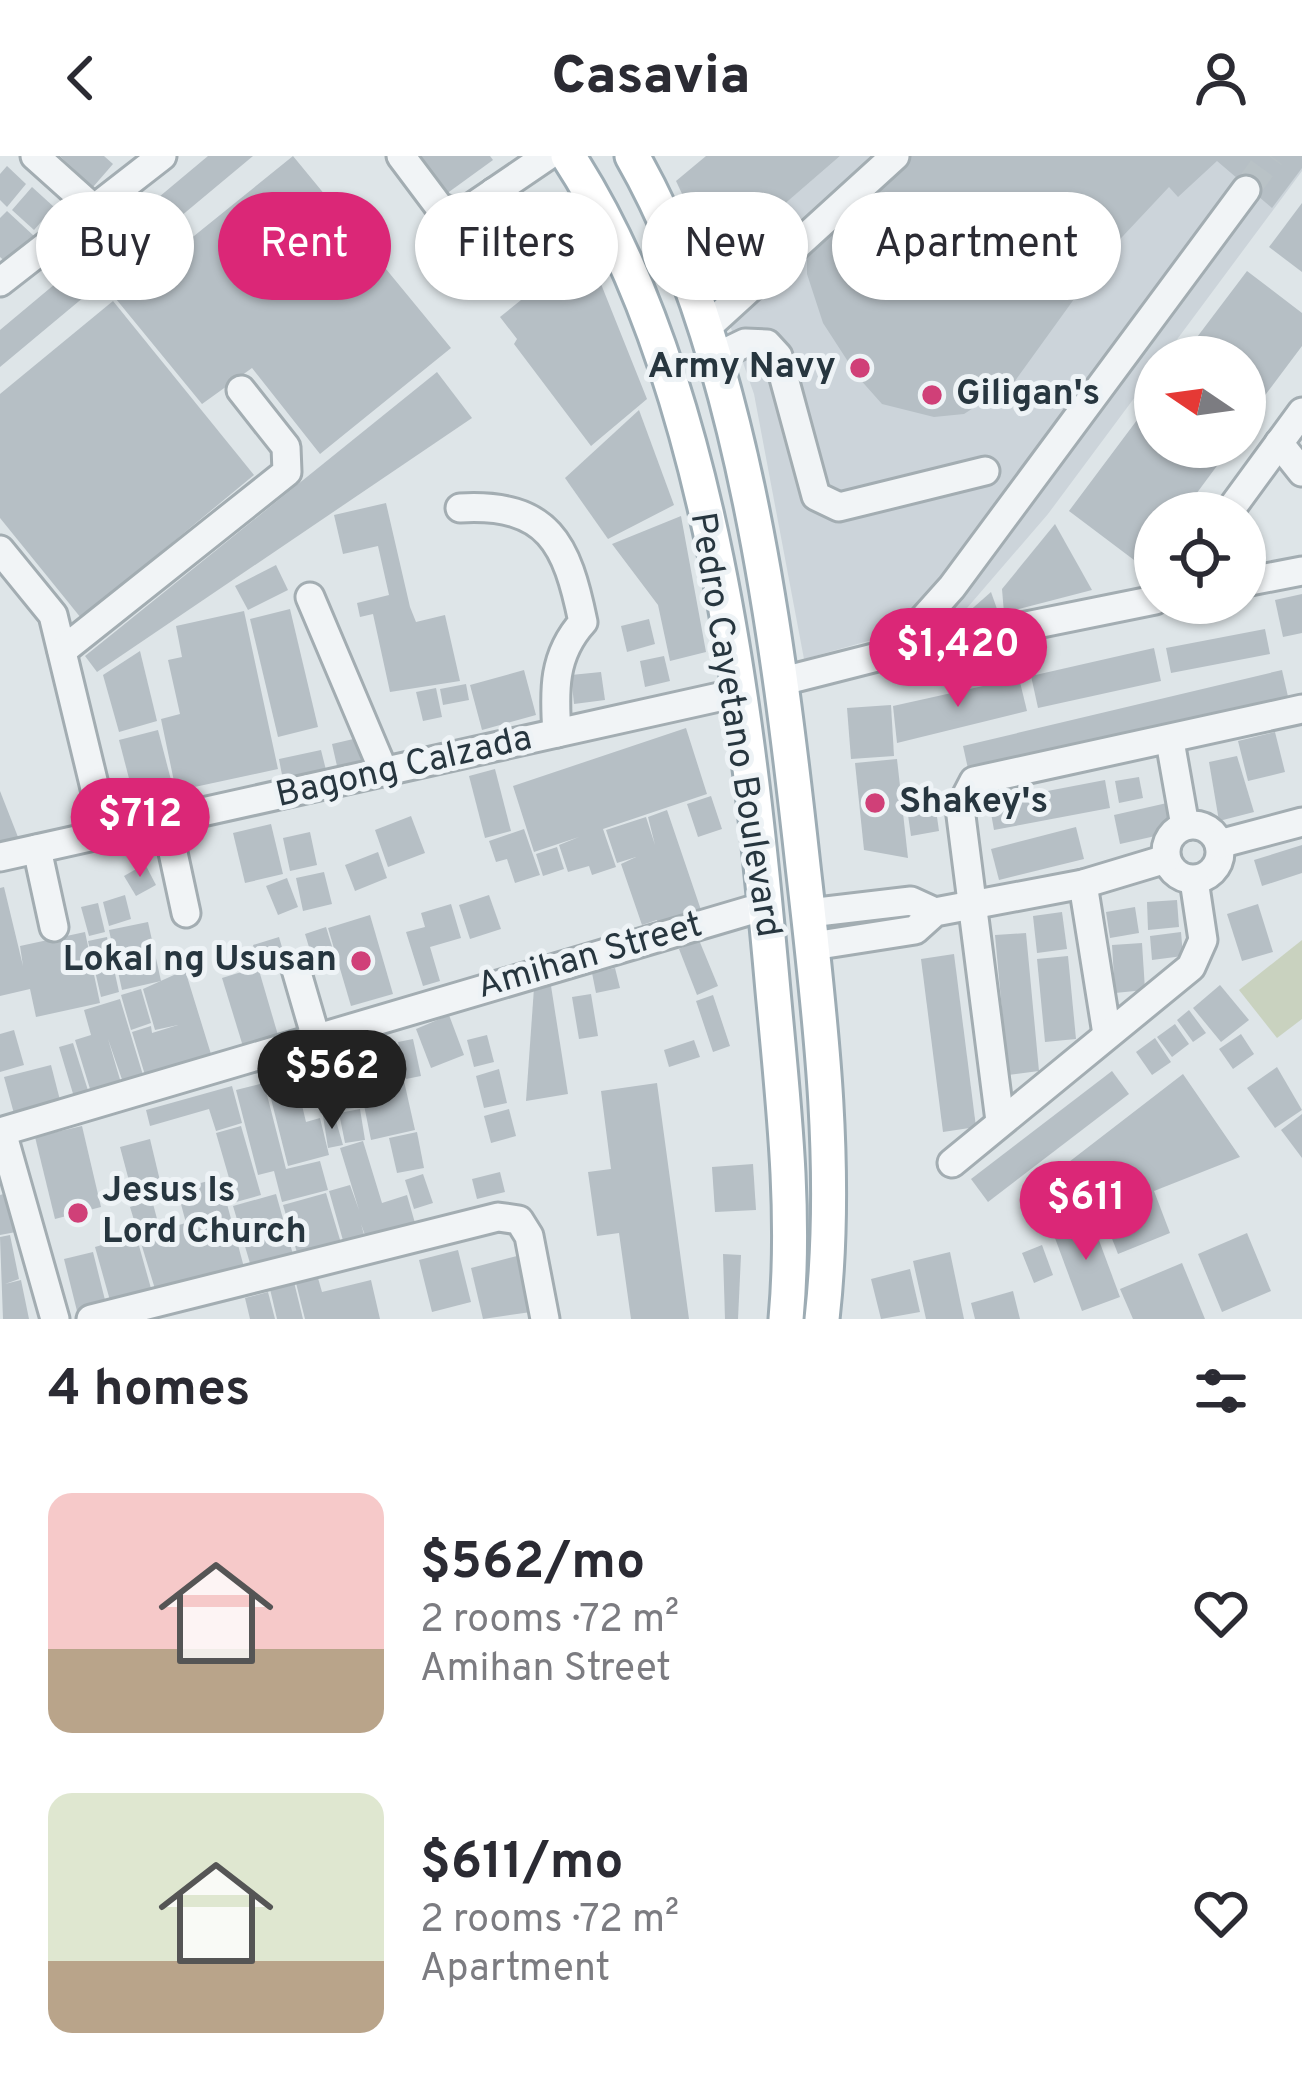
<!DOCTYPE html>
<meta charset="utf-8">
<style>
body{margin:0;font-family:Overpass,sans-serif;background:#f2f2f3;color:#2b2b33;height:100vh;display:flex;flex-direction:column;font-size:45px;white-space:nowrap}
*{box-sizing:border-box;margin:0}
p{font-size:39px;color:#7c7c81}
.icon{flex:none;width:66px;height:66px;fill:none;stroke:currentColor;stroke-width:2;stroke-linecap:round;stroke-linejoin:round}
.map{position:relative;height:1163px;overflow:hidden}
.sheet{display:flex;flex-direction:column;background:#fff;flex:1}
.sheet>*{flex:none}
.top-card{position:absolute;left:36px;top:36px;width:1230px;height:108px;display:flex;gap:24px}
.needle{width:78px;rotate:283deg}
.buttons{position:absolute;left:1134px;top:180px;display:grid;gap:24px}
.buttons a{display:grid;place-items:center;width:132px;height:132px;border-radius:50%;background:#fff;box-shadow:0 3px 9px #0004;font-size:60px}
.price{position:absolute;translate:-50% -102px;padding:0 27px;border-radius:42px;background:#db2777;color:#fff;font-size:39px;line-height:78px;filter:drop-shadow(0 3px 6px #0008)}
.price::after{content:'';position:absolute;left:50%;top:72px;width:36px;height:27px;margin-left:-18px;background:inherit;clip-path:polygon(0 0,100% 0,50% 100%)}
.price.current{background:#222;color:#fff}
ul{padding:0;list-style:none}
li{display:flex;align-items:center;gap:36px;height:300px;padding:0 48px}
li span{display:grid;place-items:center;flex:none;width:336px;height:240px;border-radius:24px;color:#555}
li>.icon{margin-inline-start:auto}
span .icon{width:144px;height:144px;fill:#fffc;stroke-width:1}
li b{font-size:51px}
h2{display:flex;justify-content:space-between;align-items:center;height:144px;padding:0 48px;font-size:51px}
.chip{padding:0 42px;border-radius:54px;background:#fff;box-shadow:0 3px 9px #0004;font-size:42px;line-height:108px}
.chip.current{background:#db2777;color:#fff}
header{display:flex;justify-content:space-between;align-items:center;height:156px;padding:0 48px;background:#fff;font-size:54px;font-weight:800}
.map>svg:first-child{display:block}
</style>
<header><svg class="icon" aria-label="back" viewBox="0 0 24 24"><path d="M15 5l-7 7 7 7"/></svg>Casavia<svg class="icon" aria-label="person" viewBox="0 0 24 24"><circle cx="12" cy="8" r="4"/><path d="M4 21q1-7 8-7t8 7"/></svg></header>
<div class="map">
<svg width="1302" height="1163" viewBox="0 0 1302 1163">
<rect width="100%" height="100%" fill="#dee5e8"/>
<polygon fill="#ccd4da" points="840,0 1302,0 1302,15 1164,201 1155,201 1155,214 1048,358 961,459 804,503 754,238 710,112"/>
<polygon fill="#c9d2bf" points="1302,784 1302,863 1277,882 1239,834"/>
<g fill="#b6bfc5">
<polygon points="60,0 104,0 113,8 93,31"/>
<polygon points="208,0 253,0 0,211 0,174"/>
<polygon points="293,0 451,192 320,298 252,212 202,248 116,143"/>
<polygon points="412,0 490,0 493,4 442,41"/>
<polygon points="706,0 840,0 715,108 676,25"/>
<polygon points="910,0 1302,0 1302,12 1272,52 1217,5 1178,41 1169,31 1108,96 1015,225 964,258 934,261 882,248 858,221 823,167 807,118 807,99"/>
<polygon points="7,10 26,28 7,51 0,44 0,18"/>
<polygon points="32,31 54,51 34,74 12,54"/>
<polygon points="1302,47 1302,116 1269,91"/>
<polygon points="7,55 34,80 9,109 0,101 0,62"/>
<polygon points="562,111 581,140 601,128 647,243 591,290 514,188 517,183 500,161"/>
<polygon points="1247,115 1302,157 1302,190 1245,266 1245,201 1182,201"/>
<polygon points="113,145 254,319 81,462 0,362 0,238"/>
<polygon points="437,216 472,262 97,516 85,500"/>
<polygon points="1155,240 1155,291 1215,291 1225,299 1182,357 1155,357 1155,393 1142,410 1069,355"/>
<polygon points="639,254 674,349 608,383 565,322"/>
<polygon points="386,347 410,451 416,466 445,459 460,525 390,536 373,458 360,461 357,447 389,439 378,390 343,398 334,359"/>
<polygon points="681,360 706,496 670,505 658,449 612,388"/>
<polygon points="1055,368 1092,434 1004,457 1002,433"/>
<polygon points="276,409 288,434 248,454 235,430"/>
<polygon points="991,436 1002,467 959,476 958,465"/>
<polygon points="1302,438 1302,477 1283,481 1275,444"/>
<polygon points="290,453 318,571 278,581 250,463"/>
<polygon points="244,455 278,613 176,635 161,563 180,558 168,504 182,501 176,470"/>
<polygon points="649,463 655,488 627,496 621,470"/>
<polygon points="1265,473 1270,498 1171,517 1166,492"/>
<polygon points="1154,492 1161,525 1038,552 1031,520"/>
<polygon points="140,495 157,565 119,576 103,519"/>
<polygon points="664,500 670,525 645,531 640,505"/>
<polygon points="524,514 536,559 482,574 470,529"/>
<polygon points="1282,514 1289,545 970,622 963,590"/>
<polygon points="601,516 605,544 574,548 571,519"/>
<polygon points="1019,522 1027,555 897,587 893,550"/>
<polygon points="466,528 469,544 443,549 440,533"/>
<polygon points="436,532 442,561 423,565 416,536"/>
<polygon points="891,549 894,600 851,603 847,552"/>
<polygon points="686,572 707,638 603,673 616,711 592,719 589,710 568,716 559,689 579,681 534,696 513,630"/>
<polygon points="158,574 177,647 138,657 119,584"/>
<polygon points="1275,576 1285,616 1248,625 1238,585"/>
<polygon points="362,581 367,603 337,610 332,588"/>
<polygon points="321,594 326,614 283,624 279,603"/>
<polygon points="1237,600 1254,656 1219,665 1209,606"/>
<polygon points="897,603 908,702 864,694 855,607"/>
<polygon points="495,613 511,675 485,682 469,620"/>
<polygon points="1139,621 1143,642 1119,647 1115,625"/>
<polygon points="1105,624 1110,652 994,674 989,646"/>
<polygon points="0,635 18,681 0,689"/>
<polygon points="711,640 722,673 698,681 687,648"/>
<polygon points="935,647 939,675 911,680 907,652"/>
<polygon points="1167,647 1173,676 1120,688 1114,659"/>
<polygon points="667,654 701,754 659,772 657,764 642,769 621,708 636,701 617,707 606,674 646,661 655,689 648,661"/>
<polygon points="411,660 425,697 388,711 375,674"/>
<polygon points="271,668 283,718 245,727 233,677"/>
<polygon points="1076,671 1084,703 999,724 991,693"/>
<polygon points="524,673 540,719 515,727 507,703 496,706 489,685"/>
<polygon points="310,676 317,709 290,715 283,682"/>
<polygon points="1302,689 1302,717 1262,730 1254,704"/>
<polygon points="557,691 564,713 543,720 536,698"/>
<polygon points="378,696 387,722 355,735 345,709"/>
<polygon points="145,708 156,729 136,740 124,720"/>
<polygon points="324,716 332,748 303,755 296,722"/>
<polygon points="287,722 298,751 278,759 266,730"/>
<polygon points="4,731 23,810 20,790 85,776 100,847 36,861 30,833 0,840 0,732"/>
<polygon points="125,739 131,763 109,770 103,746"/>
<polygon points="489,739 501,773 470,783 459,749"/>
<polygon points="1177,744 1179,771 1148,774 1147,746"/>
<polygon points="98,747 105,776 89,780 81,751"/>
<polygon points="451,748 461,782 430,791 440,825 423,830 406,776 425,771 421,757"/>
<polygon points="1258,748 1273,796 1242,805 1227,758"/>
<polygon points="1135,751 1139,777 1110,782 1106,756"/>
<polygon points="1062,756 1067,793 1037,797 1033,760"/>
<polygon points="370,759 393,838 351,850 328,772"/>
<polygon points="148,766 161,825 122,834 109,774"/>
<polygon points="326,771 334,797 313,804 305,778"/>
<polygon points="1181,776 1183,800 1152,804 1150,780"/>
<polygon points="1026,777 1039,915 1008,919 995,779"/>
<polygon points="107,781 119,836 101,841 88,785"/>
<polygon points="279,781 286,805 260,813 253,789"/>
<polygon points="699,784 718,830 697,839 679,793"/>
<polygon points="1142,787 1145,834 1115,837 1112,789"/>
<polygon points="954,798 976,971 943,976 921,803"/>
<polygon points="1068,800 1076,883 1045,886 1037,803"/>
<polygon points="258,811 280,886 245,897 222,822"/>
<polygon points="615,812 620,832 596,837 592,817"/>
<polygon points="185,814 215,911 148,929 132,876 151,870 152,877 178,869 155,874 143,833"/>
<polygon points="1220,829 1249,864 1221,886 1193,852"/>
<polygon points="551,830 568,938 526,945 534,832"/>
<polygon points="141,833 151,867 131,874 121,839"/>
<polygon points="591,838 598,880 579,883 572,841"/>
<polygon points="713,839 730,890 713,896 696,845"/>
<polygon points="120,843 146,929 126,935 108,883 124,937 94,946 75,884 91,879 84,854"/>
<polygon points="1189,854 1206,877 1193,886 1177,864"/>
<polygon points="449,859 464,899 431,912 416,873"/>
<polygon points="1175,868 1189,888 1172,901 1157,881"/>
<polygon points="14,874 24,909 0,916 0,878"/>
<polygon points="1241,878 1254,898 1233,913 1219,893"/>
<polygon points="487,879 494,906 474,911 467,884"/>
<polygon points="1155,882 1171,906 1152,919 1136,896"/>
<polygon points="413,883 421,920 406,923 398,886"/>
<polygon points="694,884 700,901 669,911 664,894"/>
<polygon points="395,885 415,974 371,984 363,944 383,939 373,890"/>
<polygon points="73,887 92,947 77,951 59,891"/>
<polygon points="350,894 361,951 320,957 311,906"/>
<polygon points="51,909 62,952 16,965 4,921"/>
<polygon points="1277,911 1302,954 1275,972 1247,932"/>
<polygon points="499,913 507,947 484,952 476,920"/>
<polygon points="1112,915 1129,938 988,1046 971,1023"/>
<polygon points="1183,918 1240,1001 1154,1035 1170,1077 1118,1098 1091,1029 1051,1049 1043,1026"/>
<polygon points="295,920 306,966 320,962 329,999 288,1010 267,927"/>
<polygon points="264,927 286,1013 320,1005 328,1034 282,1046 274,1015 258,1019 236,934"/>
<polygon points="657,927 689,1163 631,1163 619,1077 597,1080 588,1016 611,1013 601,935"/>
<polygon points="232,930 242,967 216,975 209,953 150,970 146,954"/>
<polygon points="360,953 365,984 345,987 339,957"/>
<polygon points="509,953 516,980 491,987 484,960"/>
<polygon points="334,958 343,989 328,992 323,960"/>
<polygon points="1302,958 1302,1002 1281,974"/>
<polygon points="82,970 101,1051 55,1063 35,981"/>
<polygon points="241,970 261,1039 236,1046 216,977"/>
<polygon points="417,976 424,1012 397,1017 389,982"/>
<polygon points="150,983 161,1029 132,1036 120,991"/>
<polygon points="363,985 382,1047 407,1039 415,1067 366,1082 361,1068 365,1082 344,1088 329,1035 350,1029 359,1054 340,992"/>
<polygon points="753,1008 756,1054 715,1056 712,1011"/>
<polygon points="500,1016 505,1036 477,1043 472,1023"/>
<polygon points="423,1018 433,1047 414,1053 405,1024"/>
<polygon points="220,1022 245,1115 155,1133 130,1051 152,1044 160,1074 186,1067 177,1033"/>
<polygon points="7,1037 16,1076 0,1079 0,1039"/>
<polygon points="326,1037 341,1087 298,1100 283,1049"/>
<polygon points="276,1038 294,1102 252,1114 233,1050"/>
<polygon points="1090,1060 1120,1141 1082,1155 1052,1074"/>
<polygon points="1247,1077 1271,1135 1222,1156 1198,1098"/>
<polygon points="10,1079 19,1123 5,1128 21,1124 29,1163 3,1163 0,1081"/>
<polygon points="136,1079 152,1136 111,1148 95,1091"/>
<polygon points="1042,1089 1053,1119 1034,1127 1022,1097"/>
<polygon points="458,1094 471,1146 432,1156 419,1104"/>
<polygon points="93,1096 106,1148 77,1155 64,1103"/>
<polygon points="950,1096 964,1163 926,1163 913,1105"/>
<polygon points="723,1098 741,1099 738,1163 725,1163"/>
<polygon points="517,1100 531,1156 483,1163 471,1112"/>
<polygon points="1182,1107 1205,1163 1133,1163 1120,1133"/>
<polygon points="910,1113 920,1156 881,1163 871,1123"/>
<polygon points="318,1122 322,1136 371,1124 380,1163 305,1163 296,1127"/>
<polygon points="294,1126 303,1163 277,1163 270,1133"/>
<polygon points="1013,1135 1020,1163 975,1163 971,1147"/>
<polygon points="268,1136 275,1163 250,1163 245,1142"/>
</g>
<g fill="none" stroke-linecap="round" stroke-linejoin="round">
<polyline stroke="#b9c2c6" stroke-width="27" stroke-dasharray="27 14" stroke-linecap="butt" points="1246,34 1271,0"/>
<defs>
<g id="minor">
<polyline points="35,0 93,52"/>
<polyline points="401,0 440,52 462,58 547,0"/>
<polyline points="494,36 544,101 602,63"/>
<polyline points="0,126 162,0"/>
<polyline points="705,173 895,0"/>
<polyline points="714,202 745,187 767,188 778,200 816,340 839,351 985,315"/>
<polyline points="1279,287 1302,316"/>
<path d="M 460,352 C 549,347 567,388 583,466 C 553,499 554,535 557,577"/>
<polyline points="1228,357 1302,256"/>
<polyline points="0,394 53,459 106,678"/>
<polyline points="1245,426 1302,415"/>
<polyline points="310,441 384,616"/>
<polyline points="62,495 287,316 286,291 241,234"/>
<polyline points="893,497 952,431 1246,34"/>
<polyline points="783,525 893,497 1155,444"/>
<polyline points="1170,585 1185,670"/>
<polyline points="166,664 186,757"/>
<circle cx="1193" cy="696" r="27"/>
<polyline points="1219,688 1302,666"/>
<polyline points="37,693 54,771"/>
<polyline points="0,701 737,537"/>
<polyline points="1083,728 1107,878"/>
<polyline points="809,757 911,745 935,756"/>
<polyline points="813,790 915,774 935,756 1083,728 1166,703"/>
<polyline points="295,810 316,882"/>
<polyline points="1000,965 960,652 974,625 1302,553"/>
<polyline points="0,976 765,750"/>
<polyline points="2,976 55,1163"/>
<polyline points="952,1007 1191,811 1203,784 1194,724"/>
<polyline points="91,1163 498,1061 519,1064 529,1080 545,1163"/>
</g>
<g id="major">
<path d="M 568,0 C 713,222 750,575 773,835 C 783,944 796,1054 786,1163"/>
<path d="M 632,0 C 743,193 779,491 803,710 C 820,859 839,1014 822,1163"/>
</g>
</defs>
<use href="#minor" stroke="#a3adb2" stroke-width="33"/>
<use href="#major" stroke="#9dacb4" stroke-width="39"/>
<use href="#minor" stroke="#f1f4f6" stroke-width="27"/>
<use href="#major" stroke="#fff" stroke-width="33"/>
</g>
<g fill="#d04078" stroke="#eef3f6" stroke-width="4.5">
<circle cx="860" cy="212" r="12"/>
<circle cx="932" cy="239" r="12"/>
<circle cx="875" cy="647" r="12"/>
<circle cx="361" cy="805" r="12"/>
<circle cx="78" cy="1057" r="12"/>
</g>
<g text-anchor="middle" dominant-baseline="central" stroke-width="10" stroke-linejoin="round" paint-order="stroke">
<g font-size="36" font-weight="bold" fill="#27363f" stroke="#eef3f6" text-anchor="start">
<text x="836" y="212" text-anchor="end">Army Navy</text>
<text x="956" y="239">Giligan's</text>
<text x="899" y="647">Shakey's</text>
<text x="337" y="805" text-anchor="end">Lokal ng Ususan</text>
<text x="102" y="1036">Jesus Is<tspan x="102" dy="41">Lord Church</tspan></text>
</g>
<g font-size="36" fill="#27363f" stroke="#eef3f6">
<text transform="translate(734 569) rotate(81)">Pedro Cayetano Boulevard</text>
<text transform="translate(404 612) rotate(-13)">Bagong Calzada</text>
<text transform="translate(590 801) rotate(-16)">Amihan Street</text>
</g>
</g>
</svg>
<div class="buttons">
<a><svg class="needle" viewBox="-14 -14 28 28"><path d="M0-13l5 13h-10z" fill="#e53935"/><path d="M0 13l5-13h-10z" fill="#7c7c81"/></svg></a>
<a><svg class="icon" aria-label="locate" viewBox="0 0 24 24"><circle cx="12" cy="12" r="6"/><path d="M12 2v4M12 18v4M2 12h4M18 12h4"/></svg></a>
</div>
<b class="price" style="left:958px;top:554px">$1,420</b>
<b class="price" style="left:140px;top:724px">$712</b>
<b class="price current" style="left:332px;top:976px">$562</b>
<b class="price" style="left:1086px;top:1107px">$611</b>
<div class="top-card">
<a class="chip">Buy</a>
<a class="chip current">Rent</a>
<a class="chip">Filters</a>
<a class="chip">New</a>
<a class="chip">Apartment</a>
</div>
</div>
<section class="sheet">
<h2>4 homes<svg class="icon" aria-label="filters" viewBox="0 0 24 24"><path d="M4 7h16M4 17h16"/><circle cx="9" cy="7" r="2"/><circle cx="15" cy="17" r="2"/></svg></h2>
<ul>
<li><span style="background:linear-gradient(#f6c9c9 65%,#b9a48a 0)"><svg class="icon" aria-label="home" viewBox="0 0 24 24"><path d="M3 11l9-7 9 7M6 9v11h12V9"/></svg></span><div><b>$562/mo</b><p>2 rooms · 72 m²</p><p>Amihan Street</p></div><svg class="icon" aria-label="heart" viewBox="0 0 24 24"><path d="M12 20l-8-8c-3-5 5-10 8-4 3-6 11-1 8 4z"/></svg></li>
<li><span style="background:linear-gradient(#dfe7d0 70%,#b9a48a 0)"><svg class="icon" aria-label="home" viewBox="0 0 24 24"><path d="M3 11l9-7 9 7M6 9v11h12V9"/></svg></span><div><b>$611/mo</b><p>2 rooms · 72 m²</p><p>Apartment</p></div><svg class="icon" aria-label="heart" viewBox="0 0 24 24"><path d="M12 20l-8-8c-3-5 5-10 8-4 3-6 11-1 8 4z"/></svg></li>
</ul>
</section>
